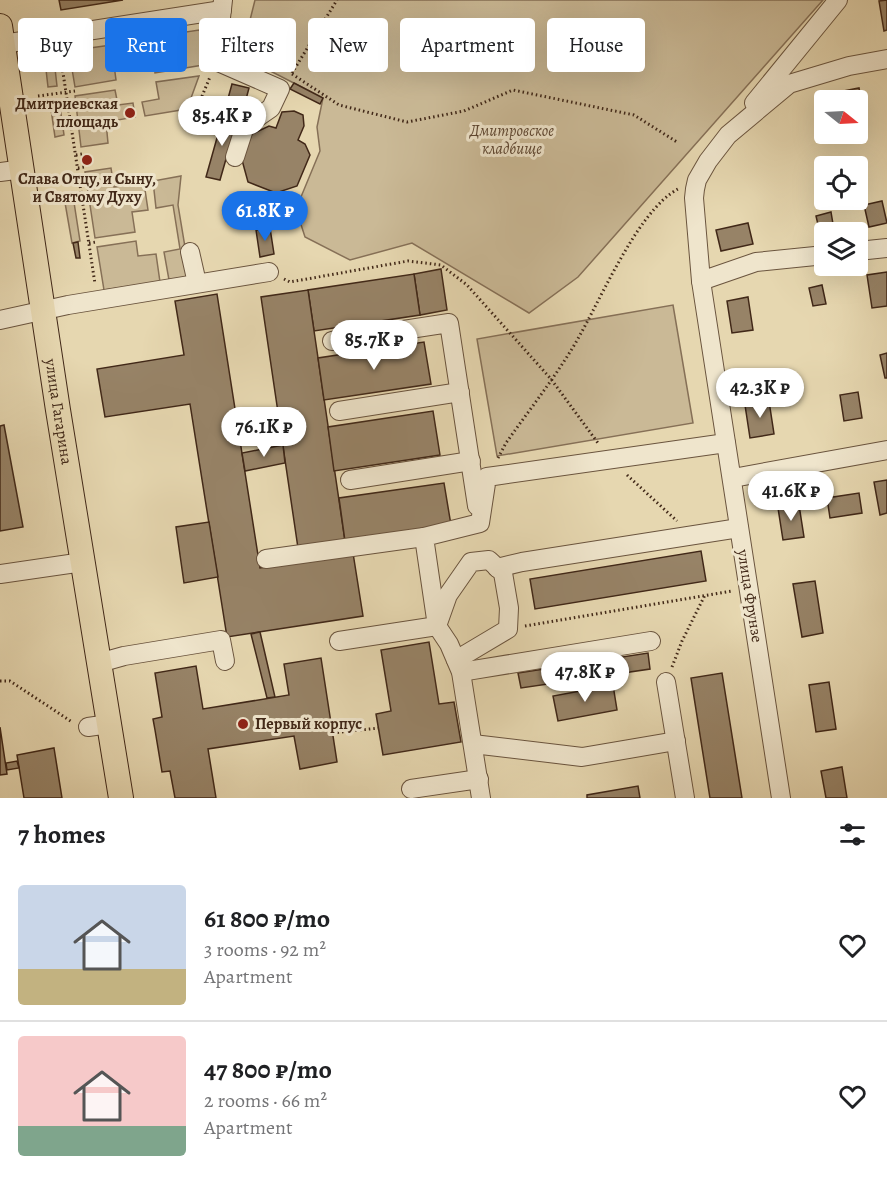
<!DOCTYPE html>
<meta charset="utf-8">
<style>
body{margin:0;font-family:Alegreya,serif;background:#f2f2f2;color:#202124;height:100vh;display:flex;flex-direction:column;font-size:22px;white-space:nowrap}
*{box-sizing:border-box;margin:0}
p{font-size:20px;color:#757577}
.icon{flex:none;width:33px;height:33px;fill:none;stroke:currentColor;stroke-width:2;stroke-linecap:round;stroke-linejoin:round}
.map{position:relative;height:798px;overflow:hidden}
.panel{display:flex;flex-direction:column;background:#fff;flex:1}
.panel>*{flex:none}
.guide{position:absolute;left:18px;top:18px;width:852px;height:54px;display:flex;gap:12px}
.needle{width:39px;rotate:108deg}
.buttons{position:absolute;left:814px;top:90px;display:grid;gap:12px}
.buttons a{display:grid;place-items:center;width:54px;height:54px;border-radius:6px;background:#fff;box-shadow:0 6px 24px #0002;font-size:30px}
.price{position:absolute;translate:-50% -51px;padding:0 14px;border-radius:21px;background:#fff;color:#222;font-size:20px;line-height:39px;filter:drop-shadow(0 2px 3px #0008)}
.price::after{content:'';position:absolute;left:50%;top:36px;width:18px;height:14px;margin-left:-9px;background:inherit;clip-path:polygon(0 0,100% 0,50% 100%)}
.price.active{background:#1a73e8;color:#fff}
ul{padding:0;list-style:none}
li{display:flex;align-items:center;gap:18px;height:150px;padding:0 18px}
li+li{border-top:2px solid #e0e0e0}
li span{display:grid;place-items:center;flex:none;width:168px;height:120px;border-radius:6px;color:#555}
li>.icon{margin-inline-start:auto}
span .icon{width:72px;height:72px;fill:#fffc;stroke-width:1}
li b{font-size:26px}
h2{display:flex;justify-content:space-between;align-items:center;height:72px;padding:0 18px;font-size:26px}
.pill{padding:0 21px;border-radius:6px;background:#fff;box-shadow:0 6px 24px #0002;font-size:21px;line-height:54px}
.pill.active{background:#1a73e8;color:#fff}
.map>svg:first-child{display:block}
</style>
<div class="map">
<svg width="887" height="798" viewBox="0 0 887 798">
<rect width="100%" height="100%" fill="#e6d7b0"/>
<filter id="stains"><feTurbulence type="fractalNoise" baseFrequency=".00333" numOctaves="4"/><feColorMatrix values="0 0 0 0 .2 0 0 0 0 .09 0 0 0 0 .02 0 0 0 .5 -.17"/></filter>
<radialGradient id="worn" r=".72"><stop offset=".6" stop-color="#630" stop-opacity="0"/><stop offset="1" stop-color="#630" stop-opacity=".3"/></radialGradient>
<g fill="#cab996" stroke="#867057" stroke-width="1.5">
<polygon points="255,0 823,0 578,277 529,313 412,243 350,260 305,237 296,209 320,151 317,127 323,98 241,56"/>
<polygon points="199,30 207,42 203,65 155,73 153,58 137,60 133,40"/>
<polygon points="125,43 128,63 114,65 116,80 75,87 69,51"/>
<polygon points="53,51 57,86 48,87 44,52"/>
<polygon points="199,76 187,109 145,116 142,102 159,99 156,82"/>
<polygon points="115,90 118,105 133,103 135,117 106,122 108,143 81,147 75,96"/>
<polygon points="59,100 64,135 55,137 50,102"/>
<polygon points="111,168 114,187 144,183 148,210 132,212 135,232 95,238 85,172"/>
<polygon points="181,176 178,205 190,277 169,280 164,252 180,249 173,205 156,208 153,181"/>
<polygon points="73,196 80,241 72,243 64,197"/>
<polygon points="136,241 138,256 156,254 160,282 104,290 97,247"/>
<polygon points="673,305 693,423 497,456 477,339"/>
</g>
<g fill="#978367" stroke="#412818" stroke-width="1.5">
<polygon points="59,0 123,0 61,10"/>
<polygon points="887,0 887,30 884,31 879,1"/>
<polygon points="294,83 323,98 320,104 290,89"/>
<polygon points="232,84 249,88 241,118 224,113"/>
<polygon points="859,88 865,120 858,122 858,100 840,100 838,92"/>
<polygon points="294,111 303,115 304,126 298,140 305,144 310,155 297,186 276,193 248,182 242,160 252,134 269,126 276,128 282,112"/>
<polygon points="224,113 238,117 220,180 206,177"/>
<polygon points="882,201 887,223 869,227 864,205"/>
<polygon points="831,212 834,230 820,233 816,216"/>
<polygon points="748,223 753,244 721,251 716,230"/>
<polygon points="270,228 274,254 260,257 256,230"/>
<polygon points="78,242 80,258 76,258 73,243"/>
<polygon points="441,269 447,310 420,315 414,274"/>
<polygon points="887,272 887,306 872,308 867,275"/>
<polygon points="414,274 420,315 314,331 308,290"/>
<polygon points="822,285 826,304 813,306 809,288"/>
<polygon points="308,290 345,541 298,548 261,297"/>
<polygon points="217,294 260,568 353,553 363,616 227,637 190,404 105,417 97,369 184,355 175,301"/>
<polygon points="748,297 753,330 732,333 727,301"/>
<polygon points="424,342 431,384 324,400 318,358"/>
<polygon points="887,353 887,378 885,378 880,355"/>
<polygon points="858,392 862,418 844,421 840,395"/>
<polygon points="769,401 774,434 750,438 745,405"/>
<polygon points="433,411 440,455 334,471 328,427"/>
<polygon points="4,425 23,527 0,531 0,426"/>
<polygon points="283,445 285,463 245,471 242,453"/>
<polygon points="887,480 887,513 880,515 874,482"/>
<polygon points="444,483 451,525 345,541 339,498"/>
<polygon points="859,493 862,513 830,518 827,498"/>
<polygon points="799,505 804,537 783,540 778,508"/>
<polygon points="209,522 218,577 184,583 176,527"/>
<polygon points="701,551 706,581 535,609 530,579"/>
<polygon points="815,581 823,633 802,637 793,584"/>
<polygon points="260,632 275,697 267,698 251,634"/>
<polygon points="429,642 439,704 454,702 461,742 383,755 376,714 391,711 381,650"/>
<polygon points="648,653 650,669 521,688 518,673"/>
<polygon points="321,658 337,762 300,769 294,736 208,749 216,798 175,798 170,771 162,772 155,730 153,719 162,717 155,673 196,666 203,709 289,695 284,664"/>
<polygon points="722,673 742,798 710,798 691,678"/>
<polygon points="829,682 836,729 816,732 809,685"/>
<polygon points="613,685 617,710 558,721 553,696"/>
<polygon points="0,727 7,774 0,775"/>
<polygon points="54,748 62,798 24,798 17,755"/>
<polygon points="17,761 19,768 7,770 6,763"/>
<polygon points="842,767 847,798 826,798 821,771"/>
<polygon points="638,786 640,798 587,798 587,795"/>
</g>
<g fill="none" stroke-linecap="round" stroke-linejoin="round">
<defs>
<g id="minor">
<polyline points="223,0 216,61 280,89 271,108 245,126 235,157"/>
<polyline points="3,44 222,10"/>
<polyline points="754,103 838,0"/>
<polyline points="0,172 23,169"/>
<polyline points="858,251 887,248"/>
<polyline points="190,252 197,283"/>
<polyline points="701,281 756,262 825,255"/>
<polyline points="0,320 68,305 269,272"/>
<polyline points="332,341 449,323 477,506"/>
<polyline points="339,411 460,392"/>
<polyline points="733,478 887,450"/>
<polyline points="350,480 471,461"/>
<polyline points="266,559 424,537"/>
<polyline points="497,568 522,562 739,528"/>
<polyline points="0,574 83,562"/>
<polyline points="339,641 437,626 448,595 471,562 489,560 503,573 509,608 508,629 456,660"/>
<polyline points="99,663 124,656 221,640 225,661"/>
<polyline points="461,672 651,641"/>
<polyline points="666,682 685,798"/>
<polyline points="88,727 109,724"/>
<polyline points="473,744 582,757 676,741"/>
<polyline points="411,789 479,779"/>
<polyline points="481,798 461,672 449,644 437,626 424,537 480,523 487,477 726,443"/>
<polyline points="781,798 701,281 694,198 695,189 697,180 708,161 728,135 789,84 849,66 887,59"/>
</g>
<g id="major">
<path id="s1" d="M 0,26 L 58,410 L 121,798"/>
</g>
</defs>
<use href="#minor" stroke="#6a543e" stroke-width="20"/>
<use href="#major" stroke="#412818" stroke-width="26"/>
<g stroke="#412818" stroke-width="3" stroke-dasharray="1.5 3" stroke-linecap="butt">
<polyline points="60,53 95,284"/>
<polyline points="292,73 337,0"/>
<polyline points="292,74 339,105 407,122 464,111 513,90 634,115 677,142"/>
<polyline points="38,96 75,91"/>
<polyline points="195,113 210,77"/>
<polyline points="76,155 82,154"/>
<polyline points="78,168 84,167"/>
<polyline points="89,243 96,242"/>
<polyline points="284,279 290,282 408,261 441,265 467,285 551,379 598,443"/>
<path d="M 498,458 L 506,443 C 527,413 550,384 570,352 C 597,310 635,212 678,189"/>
<polyline points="627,475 677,521"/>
<polyline points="525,626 732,591"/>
<polyline points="672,667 682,641 705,595"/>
<polyline points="0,681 10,681 72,722"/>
<polyline points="333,733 379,728"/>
</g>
<use href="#minor" stroke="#efe5cc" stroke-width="18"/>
<use href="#major" stroke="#e6d7b0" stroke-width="24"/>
</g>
<g fill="#8f2418" stroke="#efe5cc" stroke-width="2">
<circle cx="130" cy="113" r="6"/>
<circle cx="87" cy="160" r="6"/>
<circle cx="243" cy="724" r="6"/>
</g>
<g text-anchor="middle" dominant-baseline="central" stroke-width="6" stroke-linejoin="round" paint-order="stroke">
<g font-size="16" font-weight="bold" fill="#412818" stroke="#efe5cc" text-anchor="end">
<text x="118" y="104">Дмитриевская<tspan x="118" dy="18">площадь</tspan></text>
<text x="87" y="179" text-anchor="middle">Слава Отцу, и Сыну,<tspan x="87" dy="18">и Святому Духу</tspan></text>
<text x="255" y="724" text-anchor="start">Первый корпус</text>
</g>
<g font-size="16" font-style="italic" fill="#5c4531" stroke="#efe5cc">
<text x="512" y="131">Дмитровское<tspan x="512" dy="18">кладбище</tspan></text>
</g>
<g font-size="16" fill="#412818" stroke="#efe5cc">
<text stroke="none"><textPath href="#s1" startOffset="390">улица Гагарина</textPath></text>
<text transform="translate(750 596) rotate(81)">улица Фрунзе</text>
</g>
</g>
<rect width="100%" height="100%" filter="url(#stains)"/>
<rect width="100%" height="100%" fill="url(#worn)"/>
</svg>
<div class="buttons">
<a><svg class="needle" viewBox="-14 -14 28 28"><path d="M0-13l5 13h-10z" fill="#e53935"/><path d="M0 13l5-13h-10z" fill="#757577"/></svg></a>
<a><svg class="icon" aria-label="locate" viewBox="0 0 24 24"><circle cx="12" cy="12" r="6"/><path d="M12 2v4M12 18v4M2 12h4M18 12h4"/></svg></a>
<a><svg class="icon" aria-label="layers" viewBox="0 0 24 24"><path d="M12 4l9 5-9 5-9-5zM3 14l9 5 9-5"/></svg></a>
</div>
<b class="price" style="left:222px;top:147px">85.4K ₽</b>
<b class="price active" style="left:265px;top:242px">61.8K ₽</b>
<b class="price" style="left:374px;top:371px">85.7K ₽</b>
<b class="price" style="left:760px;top:419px">42.3K ₽</b>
<b class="price" style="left:264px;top:458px">76.1K ₽</b>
<b class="price" style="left:791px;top:522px">41.6K ₽</b>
<b class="price" style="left:585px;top:703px">47.8K ₽</b>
<div class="guide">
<a class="pill">Buy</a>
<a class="pill active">Rent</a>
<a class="pill">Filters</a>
<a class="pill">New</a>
<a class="pill">Apartment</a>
<a class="pill">House</a>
</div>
</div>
<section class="panel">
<h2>7 homes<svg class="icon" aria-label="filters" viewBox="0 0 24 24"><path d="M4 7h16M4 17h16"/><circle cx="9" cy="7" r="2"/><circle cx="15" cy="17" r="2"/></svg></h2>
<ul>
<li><span style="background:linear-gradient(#c9d6e8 70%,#c2b280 0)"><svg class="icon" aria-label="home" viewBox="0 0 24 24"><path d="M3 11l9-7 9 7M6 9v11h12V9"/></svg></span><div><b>61 800 ₽/mo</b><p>3 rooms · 92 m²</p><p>Apartment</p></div><svg class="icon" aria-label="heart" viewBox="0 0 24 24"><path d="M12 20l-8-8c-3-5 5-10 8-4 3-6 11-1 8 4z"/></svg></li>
<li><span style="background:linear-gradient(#f6c9c9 75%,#7fa58c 0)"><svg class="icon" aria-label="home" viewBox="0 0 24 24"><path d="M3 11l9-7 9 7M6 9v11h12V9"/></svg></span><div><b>47 800 ₽/mo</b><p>2 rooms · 66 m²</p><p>Apartment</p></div><svg class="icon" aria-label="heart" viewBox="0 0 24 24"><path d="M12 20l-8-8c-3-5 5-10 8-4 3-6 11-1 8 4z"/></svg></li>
</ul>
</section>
